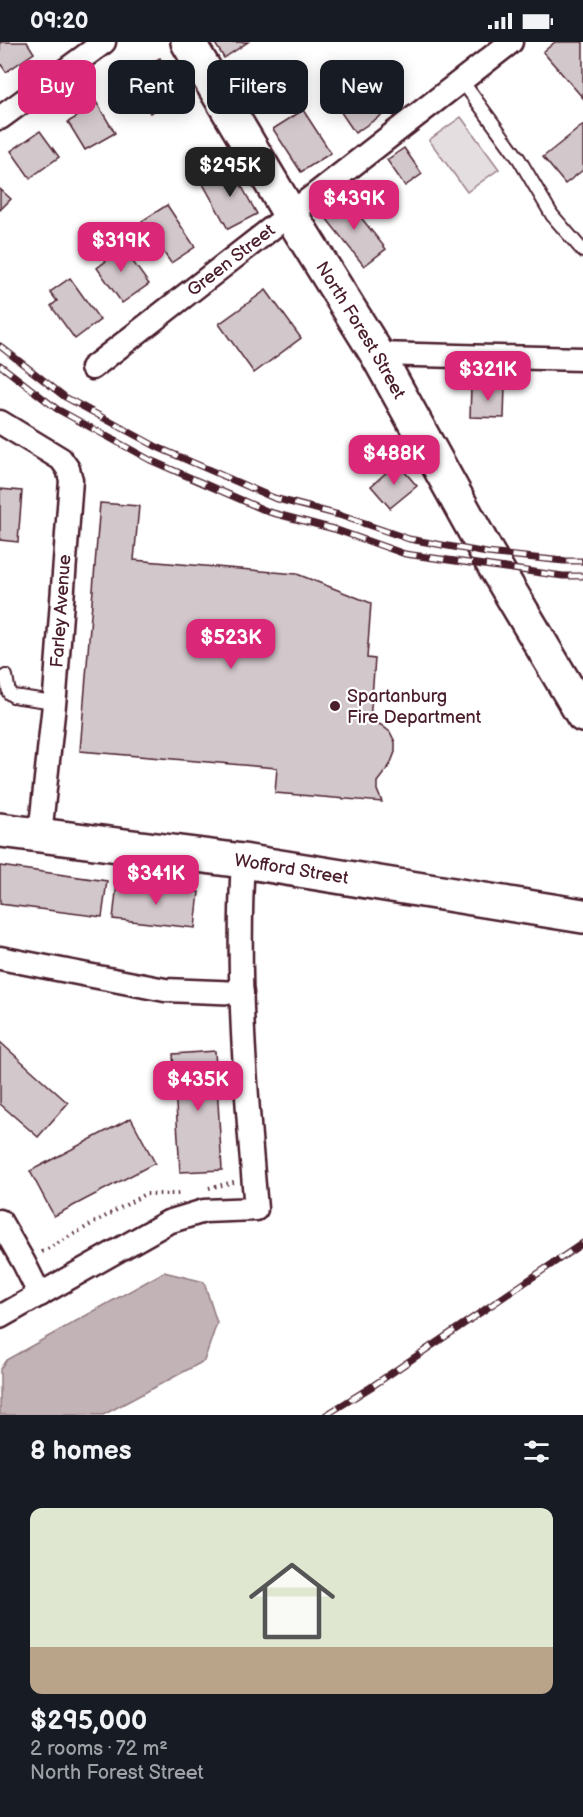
<!DOCTYPE html>
<meta charset="utf-8">
<style>
body{margin:0;font-family:"Balsamiq Sans",sans-serif;background:#242831;color:#f1f3f6;height:100vh;display:flex;flex-direction:column;font-size:22px;white-space:nowrap}
*{box-sizing:border-box;margin:0}
p{font-size:20px;color:#9ea1a6}
.icon{flex:none;width:33px;height:33px;fill:none;stroke:currentColor;stroke-width:2;stroke-linecap:round;stroke-linejoin:round}
.map{position:relative;height:1373px;overflow:hidden}
.sheet{display:flex;flex-direction:column;background:#171b24;flex:1}
.sheet>*{flex:none}
.top-card{position:absolute;left:18px;top:18px;width:548px;height:54px;display:flex;gap:12px}
.price{position:absolute;translate:-50% -51px;padding:0 14px;border-radius:12px;background:#db2777;color:#fff;font-size:20px;line-height:39px;filter:drop-shadow(0 2px 3px #0008)}
.price::after{content:'';position:absolute;left:50%;top:36px;width:18px;height:14px;margin-left:-9px;background:inherit;clip-path:polygon(0 0,100% 0,50% 100%)}
.price.current{background:#222;color:#fff}
ul{padding:0;list-style:none}
li{display:grid;align-content:center;gap:12px;height:318px;padding:0 30px}
li+li{border-top:2px solid #363941}
li span{display:grid;place-items:center;height:186px;border-radius:12px;color:#555}
li>.icon{margin-inline-start:auto}
span .icon{width:108px;height:108px;fill:#fffc;stroke-width:1}
li b{font-size:26px}
h2{display:flex;justify-content:space-between;align-items:center;height:72px;padding:0 30px;font-size:26px}
.tag{padding:0 21px;border-radius:12px;background:#171b24;box-shadow:0 3px 15px #0003;font-size:21px;line-height:54px}
.tag.current{background:#db2777;color:#fff}
.status{display:flex;justify-content:space-between;align-items:center;height:42px;padding:0 30px;background:#171b24;direction:ltr}
.status svg{height:16px;fill:currentColor}
.map>svg:first-child{display:block}
</style>
<div class="status"><b>09:20</b><svg viewBox="0 0 49 12"><path d="M0 12V9h3v3zM5 12V6h3v6zM10 12V3h3v9zM15 12V0h3v12zM26 1h20v11H26zM47 4h2v5h-2z"/></svg></div>
<div class="map">
<svg width="583" height="1373" viewBox="0 0 583 1373">
<rect width="100%" height="100%" fill="#fff"/>
<filter id="ink" filterUnits="userSpaceOnUse"><feTurbulence type="fractalNoise" baseFrequency=".0167" numOctaves="2"/><feDisplacementMap in="SourceGraphic" scale="12" xChannelSelector="R" yChannelSelector="G"/><feConvolveMatrix kernelMatrix="1 2 1 2 8 2 1 2 1" color-interpolation-filters="sRGB"/></filter>
<g filter="url(#ink)">
<polygon fill="#e5dee0" stroke="#987e86" stroke-width="1.5" points="461,75 499,127 467,150 429,98"/>
<polygon fill="#c1b3b6" stroke="#91787e" stroke-width="1.5" points="164,1230 204,1240 217,1281 204,1319 103,1373 0,1373 0,1327 6,1318"/>
<g fill="#d2c7cb" stroke="#4a1f2b" stroke-width="1.5">
<polygon points="0,0 27,0 34,11 6,30 0,21"/>
<polygon points="214,0 248,0 224,16"/>
<polygon points="555,0 583,0 583,56 543,10"/>
<polygon points="160,16 181,55 150,71 129,32"/>
<polygon points="362,41 383,72 355,91 334,60"/>
<polygon points="90,50 115,91 85,108 68,80 80,73 72,61"/>
<polygon points="303,68 331,111 301,130 273,87"/>
<polygon points="583,83 583,128 565,142 543,115"/>
<polygon points="40,89 59,115 30,136 11,109"/>
<polygon points="404,106 422,132 405,144 387,118"/>
<polygon points="231,125 257,172 228,187 202,140"/>
<polygon points="0,147 11,157 0,168"/>
<polygon points="344,154 386,207 364,224 322,171"/>
<polygon points="167,163 195,205 171,221 142,179"/>
<polygon points="118,199 149,242 122,261 97,226 106,219 100,211"/>
<polygon points="70,236 100,278 75,297 51,264 57,259 50,250"/>
<polygon points="266,248 301,296 254,331 219,282"/>
<polygon points="471,344 505,344 504,376 470,375"/>
<polygon points="397,421 417,444 390,466 371,444"/>
<polygon points="0,447 22,449 18,500 0,498"/>
<polygon points="100,461 139,464 134,518 297,532 371,561 367,616 375,617 370,678 381,683 390,690 395,700 395,710 390,723 377,740 377,748 382,760 275,751 277,726 80,709"/>
<polygon points="0,824 107,839 102,875 0,862"/>
<polygon points="117,841 199,850 195,886 113,877"/>
<polygon points="0,1000 68,1061 38,1095 0,1062"/>
<polygon points="215,1009 222,1128 180,1130 173,1012"/>
<polygon points="131,1076 155,1121 54,1174 30,1129"/>
</g>
<g fill="none" stroke-linecap="round" stroke-linejoin="round">
<defs>
<g id="lane">
<polyline points="462,39 519,117 552,173 583,209"/>
<polyline points="6,634 9,651 13,654 54,660"/>
</g>
<g id="street">
<polyline points="0,76 104,0"/>
<polyline points="377,312 583,317"/>
<path id="s1" d="M 92,326 L 511,0"/>
<polyline points="0,380 61,417 68,427 71,438 55,653 40,793"/>
<polyline points="0,916 165,948 242,951"/>
<polyline points="0,1179 24,1221 40,1253"/>
<path d="M 0,1275 L 168,1180 L 204,1169 L 256,1167 C 246,1052 236,935 243,819"/>
</g>
<g id="secondary">
<path id="s2" d="M 188,0 L 290,172 L 377,312 L 487,511 L 583,673"/>
<path id="s3" d="M 0,788 L 243,819 L 583,874"/>
</g>
</defs>
<use href="#lane" stroke="#4a1f2b" stroke-width="16"/>
<use href="#street" stroke="#4a1f2b" stroke-width="27"/>
<use href="#secondary" stroke="#4a1f2b" stroke-width="38"/>
<g stroke="#4a1f2b" stroke-width="4" stroke-dasharray="1.5 4.5" stroke-linecap="butt">
<polyline points="209,1146 234,1140"/>
<polyline points="42,1210 145,1152 181,1152"/>
</g>
<use href="#lane" stroke="#fff" stroke-width="12"/>
<use href="#street" stroke="#fff" stroke-width="22"/>
<use href="#secondary" stroke="#fff" stroke-width="33"/>
<defs>
<g id="rail">
<polyline points="0,304 65,355 157,405 274,456 339,473 409,497 487,511 564,519 583,519"/>
<polyline points="0,323 57,367 150,418 269,470 334,487 405,512 563,534 583,534"/>
<polyline points="326,1373 371,1345 583,1201"/>
</g>
</defs>
<use href="#rail" stroke="#4a1f2b" stroke-width="7"/>
<use href="#rail" stroke="#fff" stroke-width="4.5" stroke-dasharray="14" stroke-linecap="butt"/>
</g>
</g>
<circle fill="#4a1f2b" stroke="#fff" stroke-width="2" cx="335" cy="664" r="6"/>
<g text-anchor="middle" dominant-baseline="central" stroke-width="4.5" stroke-linejoin="round" paint-order="stroke">
<g font-size="18" fill="#4a1f2b" stroke="#fff">
<text stroke="none"><textPath href="#s1" startOffset="176">Green Street</textPath></text>
<text stroke="none"><textPath href="#s2" startOffset="336">North Forest Street</textPath></text>
<text transform="translate(61 569) rotate(-86)">Farley Avenue</text>
<text stroke="none"><textPath href="#s3" startOffset="294">Wofford Street</textPath></text>
</g>
<g font-size="18" fill="#4a1f2b" stroke="#fff" text-anchor="start">
<text x="347" y="654">Spartanburg<tspan x="347" dy="21">Fire Department</tspan></text>
</g>
</g>
</svg>
<b class="price current" style="left:230px;top:156px">$295K</b>
<b class="price" style="left:354px;top:189px">$439K</b>
<b class="price" style="left:121px;top:231px">$319K</b>
<b class="price" style="left:488px;top:360px">$321K</b>
<b class="price" style="left:394px;top:444px">$488K</b>
<b class="price" style="left:231px;top:628px">$523K</b>
<b class="price" style="left:156px;top:864px">$341K</b>
<b class="price" style="left:198px;top:1070px">$435K</b>
<div class="top-card">
<a class="tag current">Buy</a>
<a class="tag">Rent</a>
<a class="tag">Filters</a>
<a class="tag">New</a>
</div>
</div>
<section class="sheet">
<h2>8 homes<svg class="icon" aria-label="filters" viewBox="0 0 24 24"><path d="M4 7h16M4 17h16"/><circle cx="9" cy="7" r="2"/><circle cx="15" cy="17" r="2"/></svg></h2>
<ul>
<li><span style="background:linear-gradient(#dfe7d0 75%,#b9a48a 0)"><svg class="icon" aria-label="home" viewBox="0 0 24 24"><path d="M3 11l9-7 9 7M6 9v11h12V9"/></svg></span><div><b>$295,000</b><p>2 rooms · 72 m²</p><p>North Forest Street</p></div></li>
</ul>
</section>
